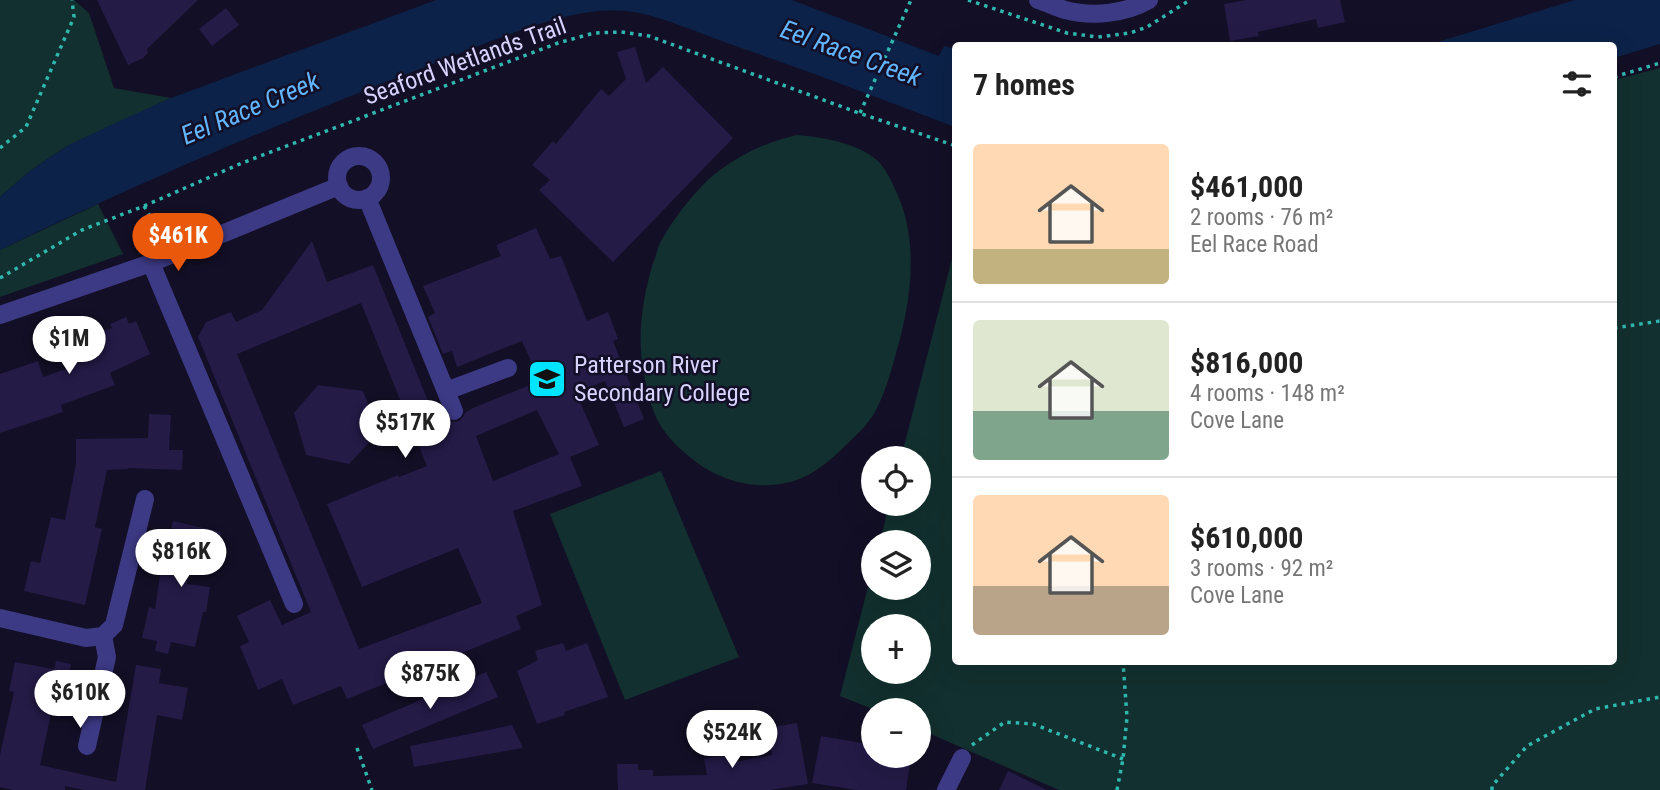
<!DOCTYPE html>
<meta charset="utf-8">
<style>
body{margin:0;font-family:"Roboto Condensed",sans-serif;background:#f2f2f2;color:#222;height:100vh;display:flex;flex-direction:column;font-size:26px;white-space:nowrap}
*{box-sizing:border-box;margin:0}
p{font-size:23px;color:#767676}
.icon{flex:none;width:38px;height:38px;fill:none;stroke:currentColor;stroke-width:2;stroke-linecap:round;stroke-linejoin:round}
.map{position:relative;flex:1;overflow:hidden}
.panel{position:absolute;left:952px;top:42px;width:665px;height:623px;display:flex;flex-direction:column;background:#fff;border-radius:7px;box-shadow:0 7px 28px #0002}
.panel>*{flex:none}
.buttons{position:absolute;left:861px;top:446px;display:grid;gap:14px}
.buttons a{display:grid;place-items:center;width:70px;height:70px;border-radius:50%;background:#fff;box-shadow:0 7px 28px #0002;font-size:35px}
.price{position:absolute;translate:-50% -60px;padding:0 16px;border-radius:24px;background:#fff;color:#222;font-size:23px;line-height:46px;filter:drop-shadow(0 2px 4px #0008)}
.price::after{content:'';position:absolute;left:50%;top:42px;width:21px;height:16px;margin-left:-10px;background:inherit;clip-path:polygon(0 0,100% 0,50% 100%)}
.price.active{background:#ea580c;color:#fff}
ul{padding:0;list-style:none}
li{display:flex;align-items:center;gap:21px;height:175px;padding:0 21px}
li+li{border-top:2px solid #e0e0e0}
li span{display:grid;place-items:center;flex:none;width:196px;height:140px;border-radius:7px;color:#555}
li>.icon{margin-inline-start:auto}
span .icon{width:84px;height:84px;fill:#fffc;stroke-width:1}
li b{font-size:30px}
h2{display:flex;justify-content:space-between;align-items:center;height:84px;padding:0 21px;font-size:30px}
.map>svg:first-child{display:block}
</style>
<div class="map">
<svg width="1660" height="790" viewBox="0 0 1660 790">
<rect width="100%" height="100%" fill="#130f26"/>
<g fill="#12302f" fill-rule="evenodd">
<polygon points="0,0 74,0 89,13 114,88 171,98 67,146 30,171 0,197"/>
<path d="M 1660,68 L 1660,790 L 1059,790 L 919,729 L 919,710 L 875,710 L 840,696 L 873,567 L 873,588 L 919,588 L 919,542 L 880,542 L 889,504 L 919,504 L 919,458 L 901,458 L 955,247 L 956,662 L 1614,662 L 1614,80 ZM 919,626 L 919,672 L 873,672 L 873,626 Z"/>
<path d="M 797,135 C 822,137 852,142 873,157 C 883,164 889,176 894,187 C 921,240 911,303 895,357 C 890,376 884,395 875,412 C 868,424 857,435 847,444 C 836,455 824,466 810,474 C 772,495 723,485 691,458 C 657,431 650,410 643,368 C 637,333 643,297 653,263 C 656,257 657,249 660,243 C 673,219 698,186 720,170 C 743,153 770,141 797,135 Z"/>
<polygon points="98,204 123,254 0,297 0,250"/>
<polygon points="661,471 739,657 625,700 550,514"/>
</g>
<g fill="#0c2248">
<path d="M 436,0 L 792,0 L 939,56 L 944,46 L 955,49 L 955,127 C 879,98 803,69 727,43 C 696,32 657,14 626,11 C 572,5 493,41 443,60 C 293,117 144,180 0,250 L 0,197 L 30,171 L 67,146 L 113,124 L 171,98 Z"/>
<polygon points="1575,0 1660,0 1660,44 1614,58 1614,46 1428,45"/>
</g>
<g fill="#241b47" fill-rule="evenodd">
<polygon points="97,0 198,0 147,49 148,53 143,58 128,65"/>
<polygon points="1246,0 1340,0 1345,22 1318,28 1316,19 1258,32 1259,36 1230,41 1224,4"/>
<polygon points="226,8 239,25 212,46 199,29"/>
<polygon points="635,47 646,83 663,67 733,138 613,262 539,190 550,180 532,165 553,141 556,144 601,89 609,96 626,79 617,52"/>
<path d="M 536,228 L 550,259 L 561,256 L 587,321 L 608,312 L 618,339 L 613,341 L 644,419 L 624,427 L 605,381 L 576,393 L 599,445 L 570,457 L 582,486 L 513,511 L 542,605 L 516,616 L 521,629 L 347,699 L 341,686 L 293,705 L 282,679 L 258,690 L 240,646 L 249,642 L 237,616 L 270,600 L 282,625 L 311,612 L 198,337 L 206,322 L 231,312 L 236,322 L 262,310 L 312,241 L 327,282 L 373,265 L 439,428 L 450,422 L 459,421 L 463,417 L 465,413 L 473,408 L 540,381 L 522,341 L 457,367 L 452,351 L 443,354 L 441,349 L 428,317 L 435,313 L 423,286 L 501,256 L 496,245 ZM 361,303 L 427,466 L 399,477 L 398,475 L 327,504 L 362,587 L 458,548 L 482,603 L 359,649 L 237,354 ZM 537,410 L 559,454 L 493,481 L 476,436 Z"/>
<polygon points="126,317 129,324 136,321 150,354 110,373 115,385 61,405 63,412 0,433 0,374 38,361 43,377 72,367 64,346 112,328 110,324"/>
<polygon points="318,385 363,391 379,432 349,464 306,455 305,451 294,413"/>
<polygon points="149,414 171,415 169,450 183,450 182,470 128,468 128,469 107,470 95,527 102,529 85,605 24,591 31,561 40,563 51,517 65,520 76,464 76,439 148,438"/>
<polygon points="173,521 221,532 213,568 208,558 191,554 187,584 210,587 206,612 203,612 195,647 171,642 168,654 155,651 157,641 142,638 149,607 155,609 162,561 164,561"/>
<polygon points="563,643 566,651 587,643 608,697 564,712 565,715 537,724 517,671 538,660 535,651"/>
<polygon points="56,661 71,664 64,702 54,700 40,765 116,782 136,665 161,669 159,683 188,688 182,720 157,715 145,790 84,790 65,786 65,790 13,790 0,787 0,755 14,692 9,691 15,662 54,669"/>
<polygon points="486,672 498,697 373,749 362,725"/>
<polygon points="797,723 808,784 770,790 618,790 617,764 638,764 638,770 653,770 653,776 707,775 704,759 727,754 729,763 772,755 767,728"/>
<polygon points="512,725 523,748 414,767 410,746"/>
<polygon points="821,736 873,745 873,756 911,756 906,790 857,790 812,783"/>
<polygon points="1008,771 1047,790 999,790"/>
</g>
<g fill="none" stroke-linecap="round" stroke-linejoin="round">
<g stroke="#2fb8b0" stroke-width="3.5" stroke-dasharray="3.5 5" stroke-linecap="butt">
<polyline points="968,0 1067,33 1098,37 1130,33 1147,27 1190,0"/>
<polyline points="1614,77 1660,63"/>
<polyline points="860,113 911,0"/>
<polyline points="0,148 26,127 74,17 72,0"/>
<polyline points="144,206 164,240"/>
<polyline points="0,278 82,230 144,206 242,163 558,43 594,33 621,32 649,36 859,113 956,146"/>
<polyline points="1614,328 1660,321"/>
<polyline points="972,745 1005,722 1033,724 1123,759"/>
<polyline points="357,748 372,790"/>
<polyline points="1117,790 1123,759 1127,717 1123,662"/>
<polyline points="1492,790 1492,786 1527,746 1595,709 1660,697"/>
</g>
<g stroke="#3d3a85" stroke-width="18">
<path d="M 1038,0 C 1047,3 1056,7 1065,10 C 1092,17 1125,14 1149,0"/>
<circle cx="359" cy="178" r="22"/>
<polyline points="367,198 454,411"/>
<polyline points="151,263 294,604"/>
<polyline points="0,315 151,263 339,186"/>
<polyline points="446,391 508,368"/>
<polyline points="0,618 86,638 103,636 114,625 145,499"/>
<polyline points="87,746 107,657 103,636"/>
<polyline points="946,790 962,758"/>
</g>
</g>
<defs>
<symbol id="school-square" viewBox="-11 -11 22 22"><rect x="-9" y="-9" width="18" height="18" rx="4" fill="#00e5ff" stroke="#130f26"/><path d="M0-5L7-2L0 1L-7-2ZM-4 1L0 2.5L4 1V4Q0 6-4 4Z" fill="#111"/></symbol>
</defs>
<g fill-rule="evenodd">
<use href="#school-square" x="525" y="357" width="44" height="44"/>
</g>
<g text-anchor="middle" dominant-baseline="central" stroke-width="5" stroke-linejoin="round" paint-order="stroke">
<g font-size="24" fill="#d9d4ff" stroke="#130f26">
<text transform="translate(465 61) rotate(-20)">Seaford Wetlands Trail</text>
</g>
<g font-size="24" fill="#d9d4ff" stroke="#130f26" text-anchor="start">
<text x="574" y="365">Patterson River<tspan x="574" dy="28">Secondary College</tspan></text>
</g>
<g font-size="26" font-style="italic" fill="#62b6ff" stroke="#130f26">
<text transform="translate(851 53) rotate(20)">Eel Race Creek</text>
<text transform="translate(250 108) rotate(-23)">Eel Race Creek</text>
</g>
</g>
</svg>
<div class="buttons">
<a><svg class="icon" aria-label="locate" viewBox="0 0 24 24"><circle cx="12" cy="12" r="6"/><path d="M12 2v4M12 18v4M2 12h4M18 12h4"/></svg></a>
<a><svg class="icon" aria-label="layers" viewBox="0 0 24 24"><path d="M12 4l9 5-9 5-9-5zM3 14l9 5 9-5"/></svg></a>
<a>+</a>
<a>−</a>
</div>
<b class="price active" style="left:178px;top:273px">$461K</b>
<b class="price" style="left:69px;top:376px">$1M</b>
<b class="price" style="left:405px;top:460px">$517K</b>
<b class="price" style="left:181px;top:589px">$816K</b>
<b class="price" style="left:430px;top:711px">$875K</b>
<b class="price" style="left:80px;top:730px">$610K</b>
<b class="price" style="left:732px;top:770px">$524K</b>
<section class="panel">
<h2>7 homes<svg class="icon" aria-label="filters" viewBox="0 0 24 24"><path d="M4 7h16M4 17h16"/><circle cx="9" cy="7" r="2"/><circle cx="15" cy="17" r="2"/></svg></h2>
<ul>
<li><span style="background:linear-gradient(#ffd9b3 75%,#c2b280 0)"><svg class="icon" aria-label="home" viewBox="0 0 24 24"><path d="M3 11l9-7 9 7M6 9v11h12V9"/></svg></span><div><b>$461,000</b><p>2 rooms · 76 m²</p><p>Eel Race Road</p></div></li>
<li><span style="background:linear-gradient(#dfe7d0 65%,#7fa58c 0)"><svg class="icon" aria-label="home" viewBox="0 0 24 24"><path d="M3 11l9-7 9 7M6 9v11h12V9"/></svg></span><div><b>$816,000</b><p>4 rooms · 148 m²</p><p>Cove Lane</p></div></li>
<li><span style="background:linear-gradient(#ffd9b3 65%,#b9a48a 0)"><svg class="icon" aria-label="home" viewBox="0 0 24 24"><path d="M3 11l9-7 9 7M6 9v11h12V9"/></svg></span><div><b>$610,000</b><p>3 rooms · 92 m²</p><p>Cove Lane</p></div></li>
</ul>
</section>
</div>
